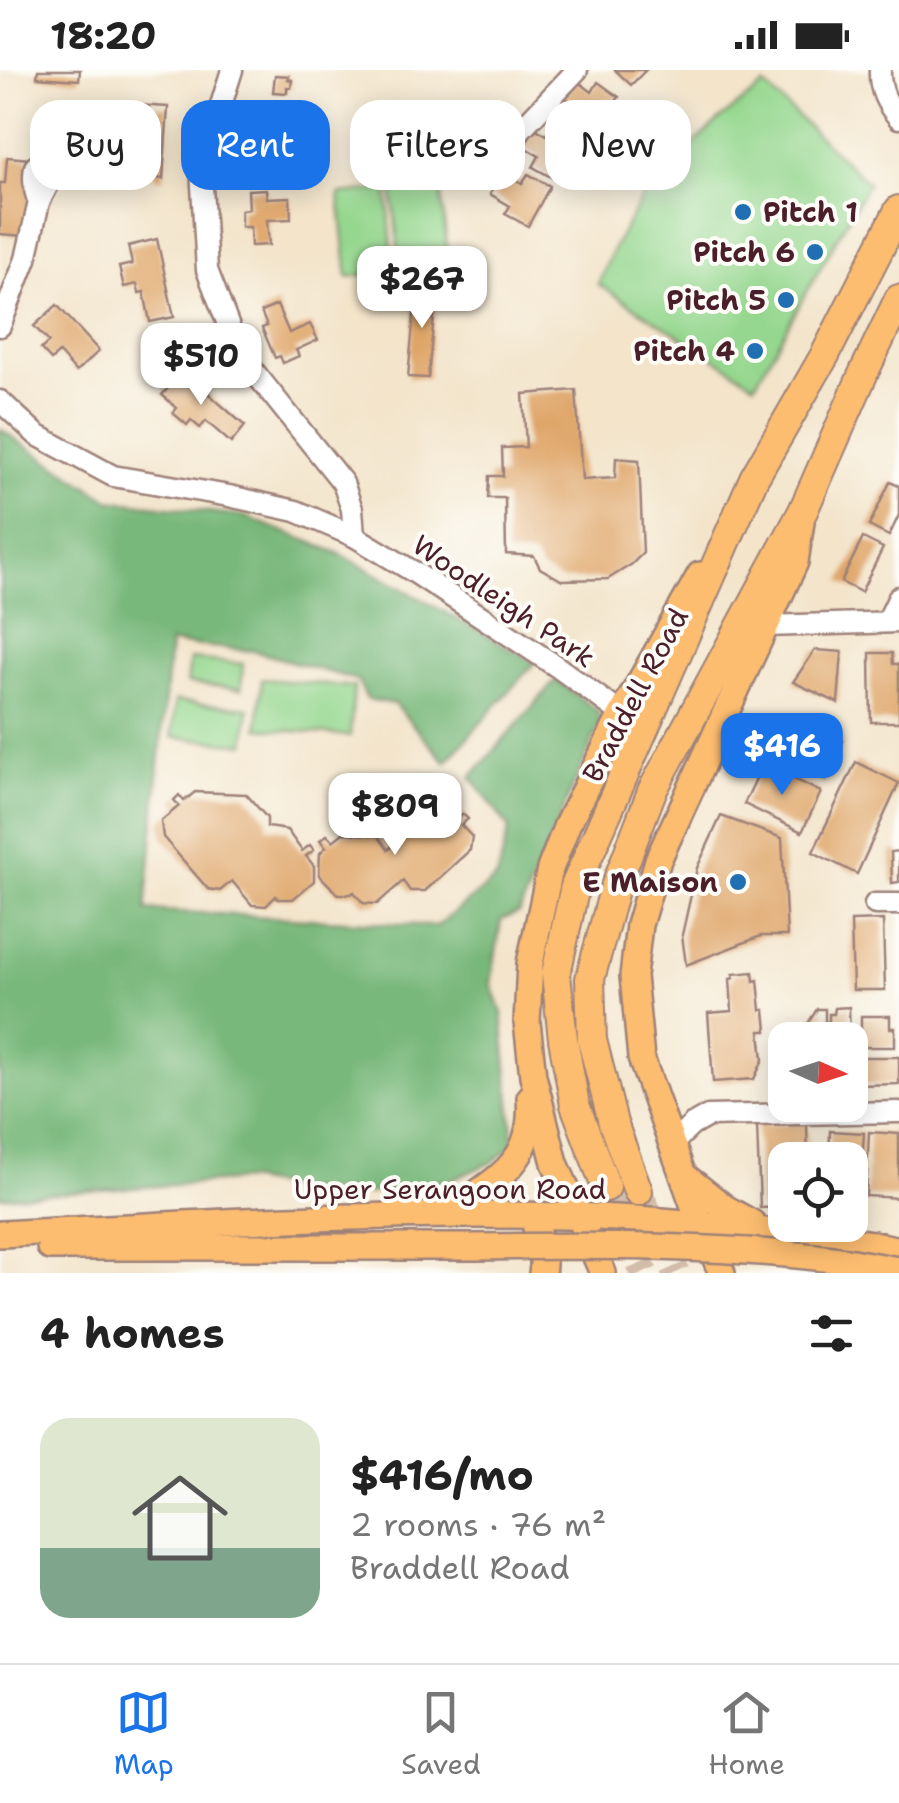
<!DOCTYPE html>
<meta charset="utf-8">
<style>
body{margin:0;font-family:"Shantell Sans",sans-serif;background:#f6f6f6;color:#222;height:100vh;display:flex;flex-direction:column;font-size:38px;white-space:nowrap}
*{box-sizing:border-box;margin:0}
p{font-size:32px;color:#767676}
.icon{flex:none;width:55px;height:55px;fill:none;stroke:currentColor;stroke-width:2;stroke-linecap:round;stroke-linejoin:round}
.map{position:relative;height:1203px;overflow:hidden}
.drawer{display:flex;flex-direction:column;background:#fff;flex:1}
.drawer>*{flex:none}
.top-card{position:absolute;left:30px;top:30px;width:840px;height:90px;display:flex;gap:20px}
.needle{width:65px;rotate:93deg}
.buttons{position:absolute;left:768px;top:952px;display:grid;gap:20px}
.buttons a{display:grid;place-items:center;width:100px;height:100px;border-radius:20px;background:#fff;box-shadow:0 5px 25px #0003;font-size:50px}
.price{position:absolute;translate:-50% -85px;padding:0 22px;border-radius:20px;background:#fff;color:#222;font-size:32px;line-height:65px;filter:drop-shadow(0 2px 5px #0008)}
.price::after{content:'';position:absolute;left:50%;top:60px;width:30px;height:22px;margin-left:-15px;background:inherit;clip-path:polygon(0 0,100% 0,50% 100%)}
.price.active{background:#1a73e8;color:#fff}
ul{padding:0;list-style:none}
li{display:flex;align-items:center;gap:30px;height:250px;padding:0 40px}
li span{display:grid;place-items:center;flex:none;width:280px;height:200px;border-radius:30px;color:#555}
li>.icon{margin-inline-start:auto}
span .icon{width:120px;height:120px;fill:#fffc;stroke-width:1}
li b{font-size:42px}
h2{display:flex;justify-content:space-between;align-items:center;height:120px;padding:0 40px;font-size:42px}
.chip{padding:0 35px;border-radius:30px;background:#fff;box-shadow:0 5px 25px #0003;font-size:35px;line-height:90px}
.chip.active{background:#1a73e8;color:#fff}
.status{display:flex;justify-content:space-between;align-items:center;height:70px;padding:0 50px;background:#fff;direction:ltr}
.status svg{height:28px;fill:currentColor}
.dock{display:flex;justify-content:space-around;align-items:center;height:140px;border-top:2px solid #e0e0e0;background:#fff;font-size:28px;color:#767676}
.dock a{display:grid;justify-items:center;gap:5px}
.dock .active{color:#1a73e8}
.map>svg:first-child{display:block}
</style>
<div class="status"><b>18:20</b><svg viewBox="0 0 49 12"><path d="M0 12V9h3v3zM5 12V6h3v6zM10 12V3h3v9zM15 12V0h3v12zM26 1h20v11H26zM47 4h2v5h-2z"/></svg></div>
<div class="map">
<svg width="899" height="1203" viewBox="0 0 899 1203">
<rect width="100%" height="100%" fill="#fdfcf7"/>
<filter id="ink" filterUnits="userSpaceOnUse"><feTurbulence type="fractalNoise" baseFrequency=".01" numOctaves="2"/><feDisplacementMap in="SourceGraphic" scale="20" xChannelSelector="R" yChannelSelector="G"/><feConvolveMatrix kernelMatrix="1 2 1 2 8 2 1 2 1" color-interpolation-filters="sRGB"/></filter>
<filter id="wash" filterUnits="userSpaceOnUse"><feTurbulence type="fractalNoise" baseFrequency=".0048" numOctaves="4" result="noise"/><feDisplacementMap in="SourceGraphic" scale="40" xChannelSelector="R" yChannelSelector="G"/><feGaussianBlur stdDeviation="2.25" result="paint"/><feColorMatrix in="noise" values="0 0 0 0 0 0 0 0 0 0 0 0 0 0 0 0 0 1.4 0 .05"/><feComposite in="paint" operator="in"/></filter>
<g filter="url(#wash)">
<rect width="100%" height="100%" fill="#f3e4ca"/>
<g fill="#95d78f" stroke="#707b5d" stroke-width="2.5">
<polygon points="764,15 868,113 755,314 598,214 615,175 648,118 718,51"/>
<polygon points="440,114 449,197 401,202 392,119"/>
<polygon points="387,119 394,200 348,207 339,124"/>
<polygon points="190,589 243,594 241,619 187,613"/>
<polygon points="262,609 354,617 350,666 258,658"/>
<polygon points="175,631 249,638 245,674 172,667"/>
</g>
<polygon fill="#78b87a" stroke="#616c52" stroke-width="2.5" points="0,359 109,430 244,446 338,483 535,592 446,692 394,634 367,629 357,610 254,581 170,573 146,840 437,856 497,808 509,758 471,707 556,610 598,641 600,654 519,843 501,850 491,913 502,943 514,1074 493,1092 449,1111 368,1123 299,1120 246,1110 0,1127"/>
<g id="blocks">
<g fill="#dfa568">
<polygon points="38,0 80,0 79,10 37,7"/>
<polygon points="615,0 646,0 631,15"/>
<polygon points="275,5 289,6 288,9 292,10 291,18 287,17 287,23 273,22"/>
<polygon points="576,10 592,22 598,12 619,27 593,63 573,49 580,38 564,27"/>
<polygon points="276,31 286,32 285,37 310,40 308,57 268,52 270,35 275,36"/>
<polygon points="137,35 168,37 163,109 154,108 155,100 147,99 148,93 139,92 140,84 133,83 134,71 121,70 122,54 135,55"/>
<polygon points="555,56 581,70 558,111 533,97 539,86 524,77 534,58 549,66"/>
<polygon points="7,87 30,89 30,147 24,166 0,164 0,113 5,113"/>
<polygon points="502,102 522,113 528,104 550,116 528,156 505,144 510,136 490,124"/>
<polygon points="266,119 267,128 290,127 291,149 267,150 269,175 251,176 250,157 241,157 241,140 249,139 248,120"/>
<polygon points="157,169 174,247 150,252 144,222 139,223 137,214 124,217 119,197 132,194 128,176"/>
<polygon points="417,213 437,215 428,308 408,307"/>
<polygon points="57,235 99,281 76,302 59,283 51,290 41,279 49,272 34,256"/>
<polygon points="277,235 289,263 310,254 318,270 296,280 299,286 283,293 280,286 275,288 262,258 267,256 261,242"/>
<polygon points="183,301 245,356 231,373 206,351 200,358 191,350 187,355 173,343 177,338 162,325"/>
<polygon points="576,320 582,410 615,408 616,388 639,390 643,483 632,494 608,509 561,510 540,498 534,486 506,484 505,428 488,428 489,406 503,406 502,378 526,377 523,324"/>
<polygon points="890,412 899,416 899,445 889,466 869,456"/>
<polygon points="863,468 883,478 861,522 841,512"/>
<polygon points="815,580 842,582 838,633 793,612"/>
<polygon points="870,583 892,583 893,594 899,594 899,652 871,652"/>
<polygon points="799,649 843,671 825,710 789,693 799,674 789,670"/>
<polygon points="856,692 899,713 857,804 813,782"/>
<polygon points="763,694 821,722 802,762 744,734"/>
<polygon points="195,722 246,724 267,748 267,757 287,760 302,781 310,775 314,780 306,786 314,796 314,811 293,829 278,829 276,826 266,836 252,835 232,811 220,821 208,819 163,767 161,751 179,736 174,730 179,725 184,731"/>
<polygon points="436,738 449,739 457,749 463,744 468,749 461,755 472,767 470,780 425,821 410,821 403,811 377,834 363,833 354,822 351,824 338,824 319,805 320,783 326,777 320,770 327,765 333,771 343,763 378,766 388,780"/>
<polygon points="721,746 782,768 787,866 761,866 686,895 682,865 697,798"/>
<polygon points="899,781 899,812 892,813 891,782"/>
<polygon points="883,850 885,920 853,920 851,851"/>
<polygon points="753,902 754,911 758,910 761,940 765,940 767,961 760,961 763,990 754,1009 713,1012 708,943 732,941 730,909 734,908 733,904"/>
<polygon points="849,937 850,968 843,968 843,970 808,970 807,955 817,939 825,939 825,952 829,952 829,944 834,944 835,938"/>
<polygon points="861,946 890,946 890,958 895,958 895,977 861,977"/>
<polygon points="858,987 899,987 899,1014 858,1015"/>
<polygon points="807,1053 808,1090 785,1090 785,1137 760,1138 757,1055"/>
<polygon points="830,1061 864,1063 860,1124 850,1124 850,1090 829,1090"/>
<polygon points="869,1062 899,1064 899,1128 866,1126"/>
</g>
</g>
</g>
<g filter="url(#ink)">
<use href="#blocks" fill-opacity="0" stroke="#9e827a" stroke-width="2.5"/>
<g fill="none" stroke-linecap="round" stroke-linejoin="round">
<g stroke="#d1bdaa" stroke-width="28" stroke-dasharray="28 14" stroke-linecap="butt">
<polyline points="606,1117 644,1203"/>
<polyline points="638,1121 676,1203"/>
</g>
<defs>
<g id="minor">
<polyline points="232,0 201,99 207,200 239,283 343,413 352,439 354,466"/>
<path d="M 880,0 C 879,19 886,34 899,48"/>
<polyline points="491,91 577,0"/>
<path d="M 0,256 L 26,189 L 39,132 L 50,111 L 51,102 L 49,93 L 42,91 L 35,97 C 33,109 34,121 39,132"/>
<polyline points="0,331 37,365 113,406 229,426 296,441 354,466 414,502 556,596 622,644"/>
<polyline points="887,552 899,527"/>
<polyline points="765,556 899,552"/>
<polyline points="875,834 899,834"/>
<polyline points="672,1074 692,1055 708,1046 899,1042"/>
</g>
<g id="major">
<polyline points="687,1108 725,1138 752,1153"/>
<path d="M 447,1145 C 495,1108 535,1096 530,1028"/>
<path d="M 536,1158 C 541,1172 545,1189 542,1203"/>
<path d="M 0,1164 C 187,1154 375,1141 562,1146 C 667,1148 769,1161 873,1174 L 899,1180"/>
<polyline points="50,1177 420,1177"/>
<polyline points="603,1203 555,1093 533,1006 527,952 530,893 550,799 567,755 622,644 700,505"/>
<polyline points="722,1203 700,1153 641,988 633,906 639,855 658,790 795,492 801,452"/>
</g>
<g id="highway">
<polyline points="606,1117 575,1035 563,969 556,904 575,816 754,408 825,285 899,140"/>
<polyline points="638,1121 613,1053 592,970 590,909 614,820 652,721 803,441 864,302 899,229"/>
</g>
</defs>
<use href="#minor" stroke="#9e827a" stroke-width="25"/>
<use href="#major" stroke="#9e827a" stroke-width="30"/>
<use href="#highway" stroke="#9e827a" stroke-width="32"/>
<use href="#minor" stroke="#fff" stroke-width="20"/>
<use href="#major" stroke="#fcbd6f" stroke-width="25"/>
<use href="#highway" stroke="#fcbd6f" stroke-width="28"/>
<defs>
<path id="major-bridge" d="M 420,1177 C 554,1177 690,1172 824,1188 C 849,1191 874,1196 899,1200"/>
</defs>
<use href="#major-bridge" stroke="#9e827a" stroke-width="30" stroke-linecap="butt"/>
<use href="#major-bridge" stroke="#fcbd6f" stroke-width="25"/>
</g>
</g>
<g fill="#1f6fb2" stroke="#fdfcf7" stroke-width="4">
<circle cx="743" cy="142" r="10"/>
<circle cx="815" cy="182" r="10"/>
<circle cx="786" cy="230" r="10"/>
<circle cx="755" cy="281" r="10"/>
<circle cx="738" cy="812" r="10"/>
</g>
<g text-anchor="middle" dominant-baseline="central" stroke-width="8" stroke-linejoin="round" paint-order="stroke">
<g font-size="28" font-weight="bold" fill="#4a1f2b" stroke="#fdfcf7" text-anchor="end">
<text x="763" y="142" text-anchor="start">Pitch 1</text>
<text x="795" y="182">Pitch 6</text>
<text x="766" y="230">Pitch 5</text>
<text x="735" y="281">Pitch 4</text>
<text x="718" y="812">E Maison</text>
</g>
<g font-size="28" fill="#4a1f2b" stroke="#fdfcf7">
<text transform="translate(504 531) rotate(34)">Woodleigh Park</text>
<text transform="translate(635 625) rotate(-62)">Braddell Road</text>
<text x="450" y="1119">Upper Serangoon Road</text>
</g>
</g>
</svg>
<div class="buttons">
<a><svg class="needle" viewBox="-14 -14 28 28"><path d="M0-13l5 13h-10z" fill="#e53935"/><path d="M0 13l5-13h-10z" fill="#767676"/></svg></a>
<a><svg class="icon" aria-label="locate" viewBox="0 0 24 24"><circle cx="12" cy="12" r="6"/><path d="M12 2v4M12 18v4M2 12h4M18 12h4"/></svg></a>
</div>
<b class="price" style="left:422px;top:261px">$267</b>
<b class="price" style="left:201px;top:338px">$510</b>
<b class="price active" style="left:782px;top:728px">$416</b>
<b class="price" style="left:395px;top:788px">$809</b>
<div class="top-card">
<a class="chip">Buy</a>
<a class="chip active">Rent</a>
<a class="chip">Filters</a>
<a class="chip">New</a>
</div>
</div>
<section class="drawer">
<h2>4 homes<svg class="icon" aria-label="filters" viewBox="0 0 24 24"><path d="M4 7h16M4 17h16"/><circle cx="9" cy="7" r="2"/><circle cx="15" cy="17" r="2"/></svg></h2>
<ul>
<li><span style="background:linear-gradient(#dfe7d0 65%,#7fa58c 0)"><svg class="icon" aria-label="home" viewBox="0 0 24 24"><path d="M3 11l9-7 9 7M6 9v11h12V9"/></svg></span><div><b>$416/mo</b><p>2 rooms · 76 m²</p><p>Braddell Road</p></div></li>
</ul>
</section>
<nav class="dock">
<a class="active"><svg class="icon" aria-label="map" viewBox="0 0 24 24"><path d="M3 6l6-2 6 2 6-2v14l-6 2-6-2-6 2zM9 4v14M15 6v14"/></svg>Map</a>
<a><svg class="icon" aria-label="saved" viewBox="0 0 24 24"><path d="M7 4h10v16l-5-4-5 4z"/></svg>Saved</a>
<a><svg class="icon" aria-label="home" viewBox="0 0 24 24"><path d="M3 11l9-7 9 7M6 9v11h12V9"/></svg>Home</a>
</nav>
